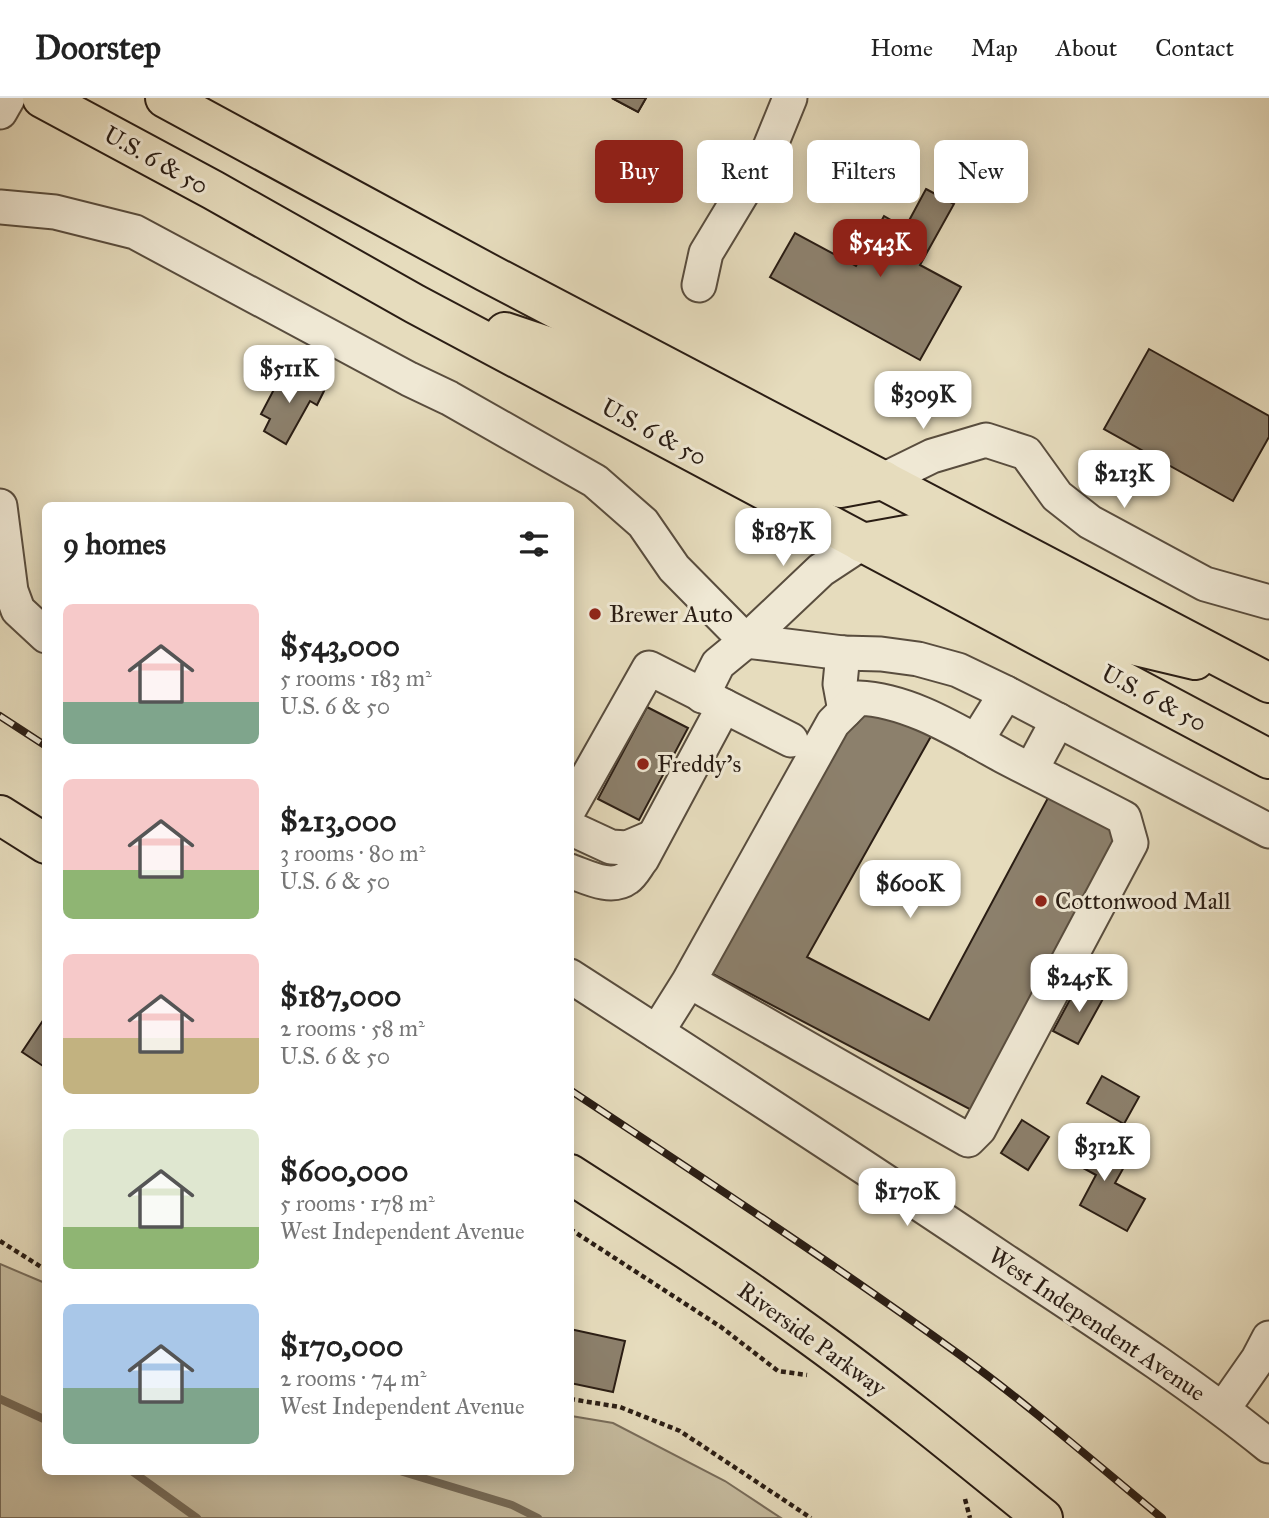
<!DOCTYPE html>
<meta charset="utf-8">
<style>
body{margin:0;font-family:"IM FELL Great Primer",serif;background:#f6f6f6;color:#222;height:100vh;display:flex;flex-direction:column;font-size:26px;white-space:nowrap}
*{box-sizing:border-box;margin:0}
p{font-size:23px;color:#767676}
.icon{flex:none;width:38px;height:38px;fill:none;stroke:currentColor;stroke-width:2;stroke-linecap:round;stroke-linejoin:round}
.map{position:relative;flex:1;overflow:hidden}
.panel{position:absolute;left:42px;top:404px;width:532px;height:973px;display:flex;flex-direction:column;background:#fff;border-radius:10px;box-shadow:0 4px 18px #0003}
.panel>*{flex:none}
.hud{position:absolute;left:595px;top:42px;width:569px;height:63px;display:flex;gap:14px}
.price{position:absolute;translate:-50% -60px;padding:0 16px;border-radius:14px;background:#fff;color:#222;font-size:23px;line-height:46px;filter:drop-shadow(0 2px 4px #0008)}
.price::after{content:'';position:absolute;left:50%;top:42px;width:21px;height:16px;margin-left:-10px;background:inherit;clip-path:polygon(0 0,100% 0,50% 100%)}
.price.selected{background:#8f2418;color:#fff}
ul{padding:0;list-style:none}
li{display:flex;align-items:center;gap:21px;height:175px;padding:0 21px}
li span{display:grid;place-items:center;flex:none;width:196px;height:140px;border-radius:10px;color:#555}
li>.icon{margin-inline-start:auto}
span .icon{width:84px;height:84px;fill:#fffc;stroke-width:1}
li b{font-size:30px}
h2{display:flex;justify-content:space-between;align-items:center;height:84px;padding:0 21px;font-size:30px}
.tag{padding:0 24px;border-radius:10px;background:#fff;box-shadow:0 4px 18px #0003;font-size:24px;line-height:63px}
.tag.selected{background:#8f2418;color:#fff}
header{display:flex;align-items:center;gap:42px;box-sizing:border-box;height:98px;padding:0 35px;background:#fff;border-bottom:2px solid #e0e0e0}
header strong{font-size:33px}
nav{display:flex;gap:38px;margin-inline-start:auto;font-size:24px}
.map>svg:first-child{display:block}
</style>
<header>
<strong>Doorstep</strong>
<nav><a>Home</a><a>Map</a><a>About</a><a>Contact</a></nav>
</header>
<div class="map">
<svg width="1269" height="1420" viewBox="0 0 1269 1420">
<rect width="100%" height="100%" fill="#e6dcbd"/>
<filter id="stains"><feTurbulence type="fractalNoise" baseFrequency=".00286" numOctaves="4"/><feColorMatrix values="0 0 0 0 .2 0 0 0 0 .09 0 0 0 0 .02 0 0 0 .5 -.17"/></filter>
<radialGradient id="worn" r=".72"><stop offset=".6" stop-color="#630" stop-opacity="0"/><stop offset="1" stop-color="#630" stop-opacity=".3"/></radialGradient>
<polygon fill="#c6bca0" stroke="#786c5a" stroke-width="2" points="0,1166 45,1185 46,1374 570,1374 571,1318 613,1325 725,1383 781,1420 0,1420"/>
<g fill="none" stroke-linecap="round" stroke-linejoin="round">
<g stroke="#746957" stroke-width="8">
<polyline points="0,1301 46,1322"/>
<polyline points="133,1374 197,1420"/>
<polyline points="403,1374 512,1407 538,1420"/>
</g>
</g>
<g fill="#8c806c" stroke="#2a1d14" stroke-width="2">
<polygon points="612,0 646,0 638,14"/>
<polygon points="612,0 646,0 638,14"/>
<polygon points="926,91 954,106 920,167 961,189 920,262 770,179 795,135 856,168 884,118 905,130"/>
<polygon points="1149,251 1269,318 1269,339 1233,403 1104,331"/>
<polygon points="289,271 324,293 317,307 310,303 286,346 264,333 270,321 261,316 280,280 283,282"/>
<polygon points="856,604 934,633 807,859 929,922 1049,698 1117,734 1120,746 977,1015 707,873"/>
<polygon points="647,609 688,630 639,722 598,701"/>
<polygon points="1079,885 1104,899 1078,946 1053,933"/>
<polygon points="46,918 46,970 22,954"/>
<polygon points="1102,978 1139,999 1124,1026 1087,1005"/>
<polygon points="1022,1022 1049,1039 1028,1072 1001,1055"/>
<polygon points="1080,1033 1108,1048 1102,1057 1124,1069 1115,1085 1145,1101 1127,1133 1080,1107 1096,1077 1065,1060"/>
<polygon points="570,1231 625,1243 613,1294 570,1285"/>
</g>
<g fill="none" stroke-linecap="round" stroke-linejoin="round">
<defs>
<g id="minor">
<polyline points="0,14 8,0"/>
<polyline points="0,109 55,114 135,134 409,281 449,300 595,383 643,425 674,470 746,543 843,555 881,556 918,561 958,572 1006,595 1269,733"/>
<polyline points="699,187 706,155 770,49 790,0"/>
<polyline points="883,382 932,358 986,342 1026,355 1057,398 1090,424 1205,486 1269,504"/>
<polyline points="0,408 11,493 18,512 46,538"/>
<polyline points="843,555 840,586 845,613"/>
<polyline points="702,598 718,566 746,543 821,472 862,445"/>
<polyline points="976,643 1006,595"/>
<polyline points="1031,672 1058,622"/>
<polyline points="570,710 649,570 791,642"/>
<polyline points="570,730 611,749 627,750 653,739"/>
<path d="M 570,773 C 587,779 611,792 627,780 C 633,776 637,767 642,761 L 724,608"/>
<path d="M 570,878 C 716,972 861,1066 1005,1163 C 1094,1222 1185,1280 1269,1348"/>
<path d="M 657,934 L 689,883 L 833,625 L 858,600 C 910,602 959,634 1003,658 C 1043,679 1084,699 1124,720 L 1131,745 L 979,1031 L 968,1042 L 689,883"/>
<polyline points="1223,1311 1258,1261 1269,1240"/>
</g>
<g id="major">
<polyline points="0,717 46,746"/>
<path d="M 570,1076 C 648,1126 726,1176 800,1230 C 884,1290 963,1355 1043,1420"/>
</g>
<g id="highway">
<polyline points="42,0 213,92 415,206 1269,661"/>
<polyline points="165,0 486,174 1269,585"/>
<polyline points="505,234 559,252 787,373 840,390 883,382"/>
<polyline points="862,445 912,436 1132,547 1195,562"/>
</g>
</defs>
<use href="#minor" stroke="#594d3e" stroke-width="37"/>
<use href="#major" stroke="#2a1d14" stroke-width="42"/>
<use href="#highway" stroke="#2a1d14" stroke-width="42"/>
<g stroke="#2a1d14" stroke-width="4.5" stroke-dasharray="5 3.5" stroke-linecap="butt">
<polyline points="570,1131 721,1229 778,1273 807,1277"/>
<polyline points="0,1143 46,1172"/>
<polyline points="570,1301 620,1309 680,1333 811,1420"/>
<polyline points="965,1401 970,1420"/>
</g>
<use href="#minor" stroke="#efe8d4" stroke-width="33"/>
<use href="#major" stroke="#e6dcbd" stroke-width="38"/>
<use href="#highway" stroke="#e6dcbd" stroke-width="38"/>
<defs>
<g id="rail">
<polyline points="0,618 46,648"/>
<path d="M 570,992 C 701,1079 833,1165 960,1257 C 1030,1308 1095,1365 1162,1420"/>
</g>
</defs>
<use href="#rail" stroke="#2a1d14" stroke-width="8"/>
<use href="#rail" stroke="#efe8d4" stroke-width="5" stroke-dasharray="16" stroke-linecap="butt"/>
</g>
<g fill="#8f2418" stroke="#efe8d4" stroke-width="2.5">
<circle cx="595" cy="516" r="7"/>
<circle cx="643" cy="666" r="7"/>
<circle cx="1041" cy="803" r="7"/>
</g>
<g text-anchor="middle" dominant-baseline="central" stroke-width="6" stroke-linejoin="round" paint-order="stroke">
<g font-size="24" fill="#2a1d14" stroke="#efe8d4">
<text transform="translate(156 62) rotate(29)">U.S. 6 &amp; 50</text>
<text transform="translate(654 334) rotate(28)">U.S. 6 &amp; 50</text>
<text transform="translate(1154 600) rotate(28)">U.S. 6 &amp; 50</text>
<text transform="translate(1097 1226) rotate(34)">West Independent Avenue</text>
<text transform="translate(812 1241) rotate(36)">Riverside Parkway</text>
</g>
<g font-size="24" fill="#2a1d14" stroke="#efe8d4" text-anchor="start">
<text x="609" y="516">Brewer Auto</text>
<text x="657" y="666">Freddy's</text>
<text x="1055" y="803">Cottonwood Mall</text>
</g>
</g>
<rect width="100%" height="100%" filter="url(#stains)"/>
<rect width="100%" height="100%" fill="url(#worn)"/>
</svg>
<b class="price selected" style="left:880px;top:181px">$543K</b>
<b class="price" style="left:289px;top:307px">$511K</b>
<b class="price" style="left:923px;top:333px">$309K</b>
<b class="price" style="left:1124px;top:412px">$213K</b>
<b class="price" style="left:783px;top:470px">$187K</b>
<b class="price" style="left:910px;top:822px">$600K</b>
<b class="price" style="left:1079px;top:916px">$245K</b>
<b class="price" style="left:1104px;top:1085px">$312K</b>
<b class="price" style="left:907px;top:1130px">$170K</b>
<div class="hud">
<a class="tag selected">Buy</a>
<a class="tag">Rent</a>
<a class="tag">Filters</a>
<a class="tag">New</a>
</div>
<section class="panel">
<h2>9 homes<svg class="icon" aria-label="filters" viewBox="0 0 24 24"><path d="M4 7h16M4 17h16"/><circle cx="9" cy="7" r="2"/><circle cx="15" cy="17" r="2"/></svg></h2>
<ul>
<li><span style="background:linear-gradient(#f6c9c9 70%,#7fa58c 0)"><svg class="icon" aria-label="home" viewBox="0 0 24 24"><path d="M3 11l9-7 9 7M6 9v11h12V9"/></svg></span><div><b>$543,000</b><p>5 rooms · 183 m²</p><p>U.S. 6 &amp; 50</p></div></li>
<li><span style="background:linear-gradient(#f6c9c9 65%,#8fb573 0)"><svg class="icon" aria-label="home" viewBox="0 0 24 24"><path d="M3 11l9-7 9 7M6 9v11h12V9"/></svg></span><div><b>$213,000</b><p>3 rooms · 80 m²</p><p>U.S. 6 &amp; 50</p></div></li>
<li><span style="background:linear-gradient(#f6c9c9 60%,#c2b280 0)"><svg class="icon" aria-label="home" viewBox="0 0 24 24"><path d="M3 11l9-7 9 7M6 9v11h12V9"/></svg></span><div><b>$187,000</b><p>2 rooms · 58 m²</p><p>U.S. 6 &amp; 50</p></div></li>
<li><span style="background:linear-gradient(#dfe7d0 70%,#8fb573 0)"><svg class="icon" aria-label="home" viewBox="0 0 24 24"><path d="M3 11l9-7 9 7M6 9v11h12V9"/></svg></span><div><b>$600,000</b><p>5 rooms · 178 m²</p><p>West Independent Avenue</p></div></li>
<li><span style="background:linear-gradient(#a9c7e8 60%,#7fa58c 0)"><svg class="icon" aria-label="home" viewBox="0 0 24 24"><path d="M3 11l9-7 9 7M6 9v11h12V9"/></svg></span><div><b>$170,000</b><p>2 rooms · 74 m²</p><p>West Independent Avenue</p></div></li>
</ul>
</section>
</div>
